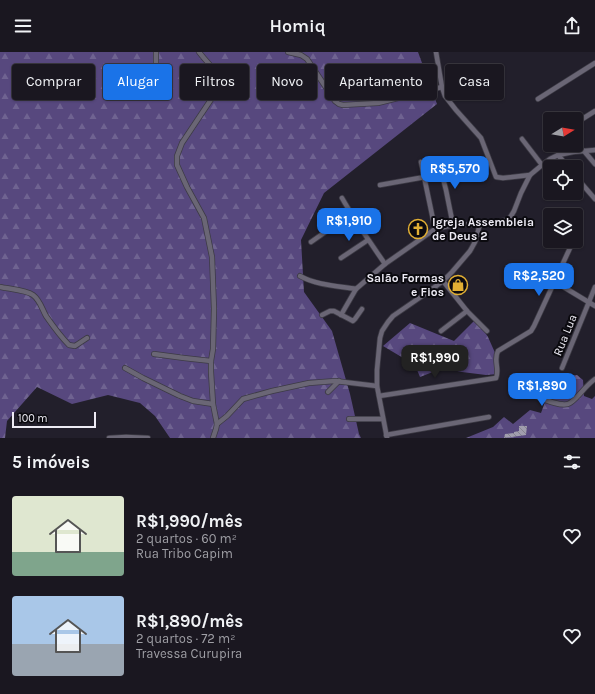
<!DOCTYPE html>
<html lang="pt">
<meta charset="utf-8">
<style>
body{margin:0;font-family:Karla,sans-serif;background:#27242d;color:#f1f3f6;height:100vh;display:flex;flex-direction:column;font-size:15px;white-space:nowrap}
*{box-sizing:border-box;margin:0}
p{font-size:13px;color:#9f9fa5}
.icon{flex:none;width:22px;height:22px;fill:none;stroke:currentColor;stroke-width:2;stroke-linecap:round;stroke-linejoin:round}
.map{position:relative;height:386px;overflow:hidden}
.side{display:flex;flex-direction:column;background:#1a1720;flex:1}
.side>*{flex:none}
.hud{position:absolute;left:12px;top:12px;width:571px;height:36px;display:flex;gap:8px}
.needle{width:26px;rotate:79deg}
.buttons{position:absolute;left:543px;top:60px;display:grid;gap:8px}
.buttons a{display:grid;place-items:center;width:40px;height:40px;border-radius:4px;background:#1a1720;box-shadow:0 1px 3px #0004,0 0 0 1px #38363e;font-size:20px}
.scale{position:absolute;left:12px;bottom:10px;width:84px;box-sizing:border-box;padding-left:4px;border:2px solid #edebf4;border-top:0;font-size:11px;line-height:14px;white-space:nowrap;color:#edebf4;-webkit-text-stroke:3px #0b0a0f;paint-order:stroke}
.price{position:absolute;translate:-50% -34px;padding:0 9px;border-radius:8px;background:#1a73e8;color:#fff;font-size:13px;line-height:26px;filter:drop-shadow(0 1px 2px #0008)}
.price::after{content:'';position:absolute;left:50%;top:24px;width:12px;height:9px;margin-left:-6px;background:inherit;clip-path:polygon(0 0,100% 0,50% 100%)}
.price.selected{background:#222;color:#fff}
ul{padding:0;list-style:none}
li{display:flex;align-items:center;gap:12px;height:100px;padding:0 12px}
li span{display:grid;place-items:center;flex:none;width:112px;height:80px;border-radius:4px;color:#555}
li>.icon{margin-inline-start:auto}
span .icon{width:48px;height:48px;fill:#fffc;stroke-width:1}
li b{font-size:17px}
h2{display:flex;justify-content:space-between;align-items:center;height:48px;padding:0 12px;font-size:17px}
.chip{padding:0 14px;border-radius:4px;background:#1a1720;box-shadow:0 1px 3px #0004,0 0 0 1px #38363e;font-size:14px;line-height:36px}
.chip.selected{background:#1a73e8;color:#fff}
header{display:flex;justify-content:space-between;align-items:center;height:52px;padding:0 12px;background:#1a1720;font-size:18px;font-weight:600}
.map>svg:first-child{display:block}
</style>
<header><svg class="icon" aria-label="menu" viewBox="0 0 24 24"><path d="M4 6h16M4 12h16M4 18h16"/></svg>Homiq<svg class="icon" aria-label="share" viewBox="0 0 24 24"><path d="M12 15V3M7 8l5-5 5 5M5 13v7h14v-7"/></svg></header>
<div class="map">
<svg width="595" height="386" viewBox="0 0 595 386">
<defs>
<pattern id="forest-firs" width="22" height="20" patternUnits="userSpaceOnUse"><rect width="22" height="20" fill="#57487e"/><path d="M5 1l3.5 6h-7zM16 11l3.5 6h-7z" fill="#6f6391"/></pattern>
<pattern id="building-back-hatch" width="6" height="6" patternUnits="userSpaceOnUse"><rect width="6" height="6" fill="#a19eae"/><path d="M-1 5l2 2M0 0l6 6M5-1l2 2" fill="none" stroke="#868490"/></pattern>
</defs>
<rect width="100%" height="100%" fill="#221f2b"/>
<g fill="url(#forest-firs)">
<polygon points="0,0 418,0 437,52 324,141 301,188 304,240 332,279 350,342 359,382 361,386 170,386 155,364 140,351 108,343 72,352 37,335 7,369 5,386 0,386"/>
<polygon points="476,267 488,285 496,303 498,322 486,323 462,320 443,316 420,325 415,313 383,294 410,271 454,289"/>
<polygon points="550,321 564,325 577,323 583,328 584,344 592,347 595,344 595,386 466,386 493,375 504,365 513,372 530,358 541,361 545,350 545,329"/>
</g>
<polygon fill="url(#building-back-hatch)" points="519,374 527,374 526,383 504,386 505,382 514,381 514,380 519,379"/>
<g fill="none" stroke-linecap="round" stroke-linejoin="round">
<defs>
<g id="minor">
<path d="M 199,0 C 212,18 223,18 214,43 L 182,91 L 177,104 L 177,113 L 187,135 L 204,166 L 212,205 L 214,257 L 213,297 L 211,309 L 211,320 L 213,352 L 217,372 L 216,377 L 213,386"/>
<polyline points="288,0 301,3 307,7 335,49 339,52 343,53 360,52 378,51 442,35"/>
<polyline points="436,0 442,35 445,44 456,58 481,86 496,125 503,126 530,123"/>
<polyline points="156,27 156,0"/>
<polyline points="538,47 595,11"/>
<polyline points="576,71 595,59"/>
<polyline points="522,87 542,113"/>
<polyline points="584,99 595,112"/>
<polyline points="558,103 568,115"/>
<polyline points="438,107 446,138 453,173"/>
<polyline points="421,110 435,177"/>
<polyline points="576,125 595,147"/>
<polyline points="380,133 425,125 442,123"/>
<path d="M 342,146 C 355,169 370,190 385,212"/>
<polyline points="547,161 550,165"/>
<polyline points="311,190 351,162"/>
<polyline points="341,206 368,188"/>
<polyline points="537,219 595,254"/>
<path d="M 300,224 C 316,233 337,234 356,237"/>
<polyline points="443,229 467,259 487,279"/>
<path d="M 0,235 C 9,237 26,238 33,243 C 40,248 42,257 46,264 C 53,274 60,284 69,293 L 75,294 L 87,286"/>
<polyline points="322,263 330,259 334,259 353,269 355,267 362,257"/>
<polyline points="341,263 356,237 385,212 435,177 453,173 480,172 508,168 511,164 514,159 521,141 530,123 542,113 550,107 558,103 573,100 595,98"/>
<polyline points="441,279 467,259"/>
<polyline points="154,302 184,306 211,309"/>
<polyline points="125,316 143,326 180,344 193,349 213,352"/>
<polyline points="562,316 595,235"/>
<path d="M 512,338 C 517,339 523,340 528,341 C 537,344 562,357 570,351 C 579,345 585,334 595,327"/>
<polyline points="328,340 339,329"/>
<path d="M 379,344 L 496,326 C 500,317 493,308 498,299 L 531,279 L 534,274 L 570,196 L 572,189"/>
<polyline points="349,367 383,367"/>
<polyline points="217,372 227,364 243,347 272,339 309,331 335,329 377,334"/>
<polyline points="386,383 489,365"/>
<polyline points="109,386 126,385 148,386"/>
<polyline points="387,386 377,334 377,318 380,286 382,279 388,270 393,264 425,242 443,229 452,220 470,199 475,190 480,172"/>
</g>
</defs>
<use href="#minor" stroke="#3d3b45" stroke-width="6"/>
<use href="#minor" stroke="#6a6675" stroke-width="4.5"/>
</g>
<defs>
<symbol id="church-ring" viewBox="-11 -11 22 22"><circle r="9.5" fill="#0b0a0f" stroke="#e1af34" stroke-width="1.5"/><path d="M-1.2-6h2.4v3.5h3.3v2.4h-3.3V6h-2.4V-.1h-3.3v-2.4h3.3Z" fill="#e1af34"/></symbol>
<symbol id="shop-ring" viewBox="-11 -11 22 22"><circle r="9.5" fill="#0b0a0f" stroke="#e1af34" stroke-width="1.5"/><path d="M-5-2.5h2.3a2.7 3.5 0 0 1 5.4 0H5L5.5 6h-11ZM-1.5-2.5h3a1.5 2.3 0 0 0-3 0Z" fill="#e1af34"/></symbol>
</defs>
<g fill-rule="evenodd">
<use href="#church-ring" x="407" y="166" width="22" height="22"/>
<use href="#shop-ring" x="447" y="222" width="22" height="22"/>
</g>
<g text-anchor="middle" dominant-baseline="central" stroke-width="4" stroke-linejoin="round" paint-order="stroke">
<g font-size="12" font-weight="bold" fill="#edebf4" stroke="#0b0a0f" text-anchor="start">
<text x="432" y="170">Igreja Assembleia<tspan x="432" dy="14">de Deus 2</tspan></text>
<text x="444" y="226" text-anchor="end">Salão Formas<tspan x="444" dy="14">e Fios</tspan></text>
</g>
<g font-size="12" fill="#edebf4" stroke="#0b0a0f">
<text transform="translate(565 283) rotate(-68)">Rua Lua</text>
</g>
</g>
</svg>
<div class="buttons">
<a><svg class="needle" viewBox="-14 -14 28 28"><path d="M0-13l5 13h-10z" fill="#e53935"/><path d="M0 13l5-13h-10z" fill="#9f9fa5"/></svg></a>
<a><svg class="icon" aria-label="locate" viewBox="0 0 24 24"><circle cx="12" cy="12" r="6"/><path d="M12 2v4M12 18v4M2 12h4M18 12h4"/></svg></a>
<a><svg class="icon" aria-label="layers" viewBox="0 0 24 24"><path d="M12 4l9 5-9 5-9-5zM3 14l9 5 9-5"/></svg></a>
</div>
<div class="scale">100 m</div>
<b class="price" style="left:455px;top:138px">R$5,570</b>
<b class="price" style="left:349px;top:190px">R$1,910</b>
<b class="price" style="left:539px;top:245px">R$2,520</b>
<b class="price selected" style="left:435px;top:327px">R$1,990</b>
<b class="price" style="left:542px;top:355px">R$1,890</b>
<div class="hud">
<a class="chip">Comprar</a>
<a class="chip selected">Alugar</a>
<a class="chip">Filtros</a>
<a class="chip">Novo</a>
<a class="chip">Apartamento</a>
<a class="chip">Casa</a>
</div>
</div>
<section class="side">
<h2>5 imóveis<svg class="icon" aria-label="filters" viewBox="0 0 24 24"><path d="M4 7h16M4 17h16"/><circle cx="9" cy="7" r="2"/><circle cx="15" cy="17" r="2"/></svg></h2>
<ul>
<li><span style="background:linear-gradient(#dfe7d0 70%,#7fa58c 0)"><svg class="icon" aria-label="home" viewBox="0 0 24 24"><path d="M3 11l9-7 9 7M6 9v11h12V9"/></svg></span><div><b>R$1,990/mês</b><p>2 quartos · 60 m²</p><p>Rua Tribo Capim</p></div><svg class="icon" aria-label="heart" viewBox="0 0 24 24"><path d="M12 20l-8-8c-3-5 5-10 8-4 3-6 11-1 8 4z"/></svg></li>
<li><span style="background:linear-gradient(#a9c7e8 60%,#9aa5b1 0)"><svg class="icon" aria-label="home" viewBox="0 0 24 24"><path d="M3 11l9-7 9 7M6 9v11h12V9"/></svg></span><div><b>R$1,890/mês</b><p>2 quartos · 72 m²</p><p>Travessa Curupira</p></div><svg class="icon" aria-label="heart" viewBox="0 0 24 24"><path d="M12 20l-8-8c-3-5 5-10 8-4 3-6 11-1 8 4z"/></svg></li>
</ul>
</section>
